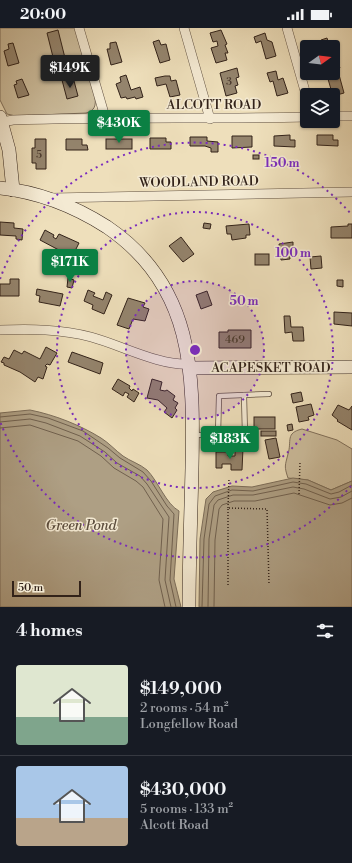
<!DOCTYPE html>
<meta charset="utf-8">
<style>
body{margin:0;font-family:"Libre Bodoni",serif;background:#20242c;color:#f1f3f6;height:100vh;display:flex;flex-direction:column;font-size:15px;white-space:nowrap}
*{box-sizing:border-box;margin:0}
p{font-size:13px;color:#9ea1a6}
.icon{flex:none;width:22px;height:22px;fill:none;stroke:currentColor;stroke-width:2;stroke-linecap:round;stroke-linejoin:round}
.map{position:relative;height:579px;overflow:hidden}
.drawer{display:flex;flex-direction:column;background:#171b24;flex:1}
.drawer>*{flex:none}
.needle{width:26px;rotate:75deg}
.controls{position:absolute;left:300px;top:12px;display:grid;gap:8px}
.controls a{display:grid;place-items:center;width:40px;height:40px;border-radius:4px;background:#171b24;box-shadow:0 1px 3px #0004;font-size:20px}
.scale{position:absolute;left:12px;bottom:10px;width:69px;box-sizing:border-box;padding-left:4px;border:2px solid #322219;border-top:0;font-size:11px;line-height:14px;white-space:nowrap;color:#322219;-webkit-text-stroke:3px #f4ead3;paint-order:stroke}
.price{position:absolute;translate:-50% -34px;padding:0 9px;border-radius:4px;background:#0b8043;color:#fff;font-size:13px;line-height:26px;filter:drop-shadow(0 1px 2px #0008)}
.price::after{content:'';position:absolute;left:50%;top:24px;width:12px;height:9px;margin-left:-6px;background:inherit;clip-path:polygon(0 0,100% 0,50% 100%)}
.price.on{background:#222;color:#fff}
ul{padding:0;list-style:none}
li{display:flex;align-items:center;gap:12px;height:100px;padding:0 16px}
li+li{border-top:1px solid #363941}
li span{display:grid;place-items:center;flex:none;width:112px;height:80px;border-radius:4px;color:#555}
li>.icon{margin-inline-start:auto}
span .icon{width:48px;height:48px;fill:#fffc;stroke-width:1}
li b{font-size:17px}
h2{display:flex;justify-content:space-between;align-items:center;height:48px;padding:0 16px;font-size:17px}
.status{display:flex;justify-content:space-between;align-items:center;height:28px;padding:0 20px;background:#171b24;direction:ltr}
.status svg{height:11px;fill:currentColor}
.map>svg:first-child{display:block}
</style>
<div class="status"><b>20:00</b><svg viewBox="0 0 49 12"><path d="M0 12V9h3v3zM5 12V6h3v6zM10 12V3h3v9zM15 12V0h3v12zM26 1h20v11H26zM47 4h2v5h-2z"/></svg></div>
<div class="map">
<svg width="352" height="579" viewBox="0 0 352 579">
<rect width="100%" height="100%" fill="#eedfbb"/>
<filter id="stains"><feTurbulence type="fractalNoise" baseFrequency=".005" numOctaves="4"/><feColorMatrix values="0 0 0 0 .2 0 0 0 0 .09 0 0 0 0 .02 0 0 0 .5 -.17"/></filter>
<radialGradient id="worn" r=".72"><stop offset=".6" stop-color="#630" stop-opacity="0"/><stop offset="1" stop-color="#630" stop-opacity=".3"/></radialGradient>
<g fill="#cebf9f" stroke="#80705c">
<path d="M 0,0 L 75,0 L 95,69 C 96,77 95,83 86,85 L 16,88 L 7,86 L 0,72 Z"/>
<path d="M 302,401 L 337,412 L 352,421 L 352,453 L 331,462 L 308,452 L 288,450 C 284,438 285,438 288,426 C 292,413 285,405 302,401 Z"/>
</g>
<g fill="#ae9f84" stroke="#7c6d59">
<path d="M 30,382 C 55,387 80,397 101,410 C 109,415 115,422 123,428 C 130,433 140,436 147,442 C 158,453 166,476 179,483 L 174,551 L 181,579 L 0,579 L 0,385 Z"/>
<polygon points="293,450 308,452 331,462 352,453 352,579 199,579 200,511 206,471 213,464 232,458 252,459"/>
</g>
<g fill="none" stroke-linecap="round" stroke-linejoin="round">
<g stroke="#70604e" stroke-width="1">
<polyline points="0,389 30,386 48,390 83,403 108,420 120,430 143,444 151,453 167,478 174,486 170,552 176,579"/>
<polyline points="0,394 30,391 46,395 80,408 105,424 117,435 140,448 147,456 169,489 165,552 171,579"/>
<polyline points="0,400 30,397 78,413 101,428 114,440 136,453 143,459 163,491 159,552 165,579"/>
<polyline points="202,579 204,511 209,476 215,468 232,462 253,463 293,454 306,456 331,466 339,464 352,457"/>
<polyline points="208,579 209,511 214,477 218,472 233,467 253,467 293,459 304,461 330,471 341,469 352,463"/>
<polyline points="214,579 215,512 219,481 222,477 234,473 255,473 294,465 330,477 342,475 352,470"/>
</g>
</g>
<g fill="#94846d" stroke="#322219">
<polygon points="58,2 65,30 54,33 47,5"/>
<polygon points="221,2 227,16 225,17 228,25 225,25 227,32 216,35 211,20 218,18 217,13 213,14 210,5"/>
<polygon points="265,5 267,12 272,14 276,28 266,31 261,13 256,15 254,9"/>
<polygon points="327,10 330,19 318,19 322,17 321,12"/>
<polygon points="159,12 161,17 166,16 170,32 160,35 153,14"/>
<polygon points="116,14 122,34 111,37 107,21 110,21 110,15"/>
<polygon points="13,15 19,35 8,38 4,23 9,21 8,16"/>
<polygon points="338,35 340,40 334,41 333,36"/>
<polygon points="237,40 239,49 236,50 238,57 235,58 237,65 226,68 220,45"/>
<polygon points="276,43 278,52 283,50 288,65 277,68 273,53 270,54 267,45"/>
<polygon points="338,43 344,65 333,68 328,51 333,49 332,45"/>
<polygon points="126,47 131,62 140,59 143,69 136,71 135,69 127,71 126,69 121,70 116,56 121,54 120,49"/>
<polygon points="165,48 170,48 171,53 176,52 180,67 170,69 166,56 157,58 155,50"/>
<polygon points="67,50 69,54 74,53 78,68 67,71 62,52"/>
<polygon points="22,51 29,67 18,70 14,57 17,56 16,53"/>
<polygon points="290,107 290,112 295,112 295,119 274,118 274,108"/>
<polygon points="317,107 333,107 333,112 338,112 338,118 317,117"/>
<polygon points="232,108 252,108 252,119 232,120"/>
<polygon points="190,109 207,109 207,113 218,114 218,124 211,124 211,120 205,118 190,118"/>
<polygon points="150,110 166,110 166,114 171,114 171,121 150,121"/>
<polygon points="35,111 46,111 46,141 36,141 36,135 32,135 32,120 35,120"/>
<polygon points="66,111 82,111 82,117 87,117 88,122 66,122"/>
<rect x="106" y="111" width="26" height="10"/>
<rect x="253" y="127" width="6" height="4"/>
<polygon points="0,194 14,195 14,200 23,201 22,212 16,211 16,208 0,207"/>
<polygon points="204,195 211,196 210,201 203,200"/>
<polygon points="249,196 250,207 246,207 246,210 232,212 231,206 227,206 226,198"/>
<polygon points="348,196 352,196 352,210 331,210 331,199 348,198"/>
<polygon points="45,202 54,207 53,209 56,211 59,206 79,215 72,229 40,212"/>
<polygon points="181,209 194,226 183,234 169,218"/>
<polygon points="293,214 293,221 289,222 290,231 281,232 279,216"/>
<rect x="255" y="226" width="14" height="11"/>
<polygon points="321,228 322,240 311,241 310,229"/>
<polygon points="68,250 74,252 72,260 67,259"/>
<polygon points="10,251 19,251 19,268 0,268 0,256 10,256"/>
<polygon points="337,252 343,252 343,259 337,258"/>
<polygon points="37,261 63,266 60,278 39,274 40,268 36,267"/>
<polygon points="88,262 95,265 93,268 103,272 106,264 112,267 104,286 92,281 93,277 84,273"/>
<polygon points="207,263 212,277 201,281 196,267"/>
<polygon points="128,270 145,275 143,279 149,281 145,293 133,291 129,301 117,297"/>
<polygon points="334,284 352,285 352,298 334,296"/>
<polygon points="284,288 290,288 291,299 303,299 304,313 293,313 292,304 285,305"/>
<polygon points="228,302 251,302 251,320 219,320 219,304 228,304"/>
<polygon points="46,319 57,325 50,337 47,336 45,338 47,339 43,351 38,349 35,354 20,344 4,337 4,335 1,334 4,329 9,331 14,322 22,326 24,323 40,331"/>
<polygon points="72,324 103,335 100,346 68,334"/>
<polygon points="118,351 130,358 129,360 132,363 133,361 139,365 134,374 127,369 129,366 125,364 123,368 112,361"/>
<polygon points="152,351 162,354 160,362 165,363 167,362 175,368 173,372 178,375 175,380 177,382 172,390 164,384 167,380 158,372 147,370"/>
<polygon points="301,364 303,373 293,375 291,366"/>
<polygon points="311,376 314,387 308,389 309,392 299,394 296,379"/>
<polygon points="338,377 349,382 352,378 352,402 337,393 338,392 332,387"/>
<rect x="254" y="389" width="21" height="12"/>
<polygon points="292,396 293,402 288,403 287,397"/>
<rect x="261" y="403" width="15" height="5"/>
<polygon points="276,410 280,429 269,431 265,412"/>
<polygon points="235,420 243,420 242,442 231,442 231,436 222,436 222,440 216,440 216,424 228,424 228,428 235,428"/>
</g>
<g fill="none" stroke-linecap="round" stroke-linejoin="round">
<defs>
<g id="lane">
<polyline points="193,407 245,407 244,367"/>
<polyline points="218,407 219,368 269,366"/>
</g>
<g id="street">
<polyline points="79,0 105,89"/>
<polyline points="184,0 210,91"/>
<polyline points="287,0 307,70"/>
<polyline points="333,88 352,88"/>
<path d="M 2,94 L 13,92 C 111,89 209,91 307,89"/>
<polyline points="52,170 352,164"/>
<path d="M 0,302 C 31,301 61,301 91,309 C 121,317 159,338 190,336"/>
</g>
<g id="secondary">
<polyline points="0,89 9,122 13,162"/>
<path d="M 0,160 C 39,164 74,178 107,199 C 194,258 194,345 192,440 C 191,486 189,533 189,579"/>
<polyline points="190,340 352,339"/>
</g>
</defs>
<use href="#lane" stroke="#615142" stroke-width="6"/>
<use href="#street" stroke="#615142" stroke-width="10"/>
<use href="#secondary" stroke="#322219" stroke-width="14"/>
<g stroke="#322219" stroke-width="1.5" stroke-dasharray="1 2" stroke-linecap="butt">
<polyline points="299,466 300,434"/>
<polyline points="228,480 229,450"/>
<polyline points="228,557 228,480 267,481 269,556"/>
</g>
<use href="#lane" stroke="#f4ead3" stroke-width="4.5"/>
<use href="#street" stroke="#f4ead3" stroke-width="9"/>
<use href="#secondary" stroke="#f4ead3" stroke-width="13"/>
</g>
<circle cx="195" cy="322" r="69" fill="#7b2cbf" fill-opacity=".12"/>
<g fill="none" stroke="#7b2cbf" stroke-width="2" stroke-dasharray="2 4">
<circle cx="195" cy="322" r="69"/>
<circle cx="195" cy="322" r="138"/>
<path d="M351 458A207 207 0 0 1 0 393M0 251A207 207 0 0 1 351 186"/>
</g>
<g text-anchor="middle" dominant-baseline="central" stroke-width="3" stroke-linejoin="round" paint-order="stroke">
<g font-size="11" fill="#4a3a2e">
<text x="229" y="54">3</text>
<text x="39" y="127">5</text>
<text x="235" y="312">469</text>
</g>
<g font-size="13" fill="#322219" stroke="#f4ead3">
<text x="214" y="77">ALCOTT ROAD</text>
<text transform="translate(199 154) rotate(-1)">WOODLAND ROAD</text>
<text x="271" y="340">ACAPESKET ROAD</text>
</g>
<g font-size="14" font-style="italic" fill="#5d4e3e" stroke="#f4ead3">
<text x="81" y="498">Green Pond</text>
</g>
</g>
<circle cx="195" cy="322" r="6" fill="#7b2cbf" stroke="#f4ead3" stroke-width="2"/>
<g font-size="12" text-anchor="middle" font-weight="bold" fill="#7b2cbf" stroke="#f4ead3" stroke-width="3" stroke-linejoin="round" paint-order="stroke">
<text x="282" y="139">150 m</text>
<text x="293" y="229">100 m</text>
<text x="244" y="277">50 m</text>
</g>
<rect width="100%" height="100%" filter="url(#stains)"/>
<rect width="100%" height="100%" fill="url(#worn)"/>
</svg>
<div class="controls">
<a><svg class="needle" viewBox="-14 -14 28 28"><path d="M0-13l5 13h-10z" fill="#e53935"/><path d="M0 13l5-13h-10z" fill="#9ea1a6"/></svg></a>
<a><svg class="icon" aria-label="layers" viewBox="0 0 24 24"><path d="M12 4l9 5-9 5-9-5zM3 14l9 5 9-5"/></svg></a>
</div>
<div class="scale">50 m</div>
<b class="price on" style="left:70px;top:61px">$149K</b>
<b class="price" style="left:119px;top:116px">$430K</b>
<b class="price" style="left:70px;top:255px">$171K</b>
<b class="price" style="left:230px;top:432px">$183K</b>
</div>
<section class="drawer">
<h2>4 homes<svg class="icon" aria-label="filters" viewBox="0 0 24 24"><path d="M4 7h16M4 17h16"/><circle cx="9" cy="7" r="2"/><circle cx="15" cy="17" r="2"/></svg></h2>
<ul>
<li><span style="background:linear-gradient(#dfe7d0 65%,#7fa58c 0)"><svg class="icon" aria-label="home" viewBox="0 0 24 24"><path d="M3 11l9-7 9 7M6 9v11h12V9"/></svg></span><div><b>$149,000</b><p>2 rooms · 54 m²</p><p>Longfellow Road</p></div></li>
<li><span style="background:linear-gradient(#a9c7e8 65%,#b9a48a 0)"><svg class="icon" aria-label="home" viewBox="0 0 24 24"><path d="M3 11l9-7 9 7M6 9v11h12V9"/></svg></span><div><b>$430,000</b><p>5 rooms · 133 m²</p><p>Alcott Road</p></div></li>
</ul>
</section>
